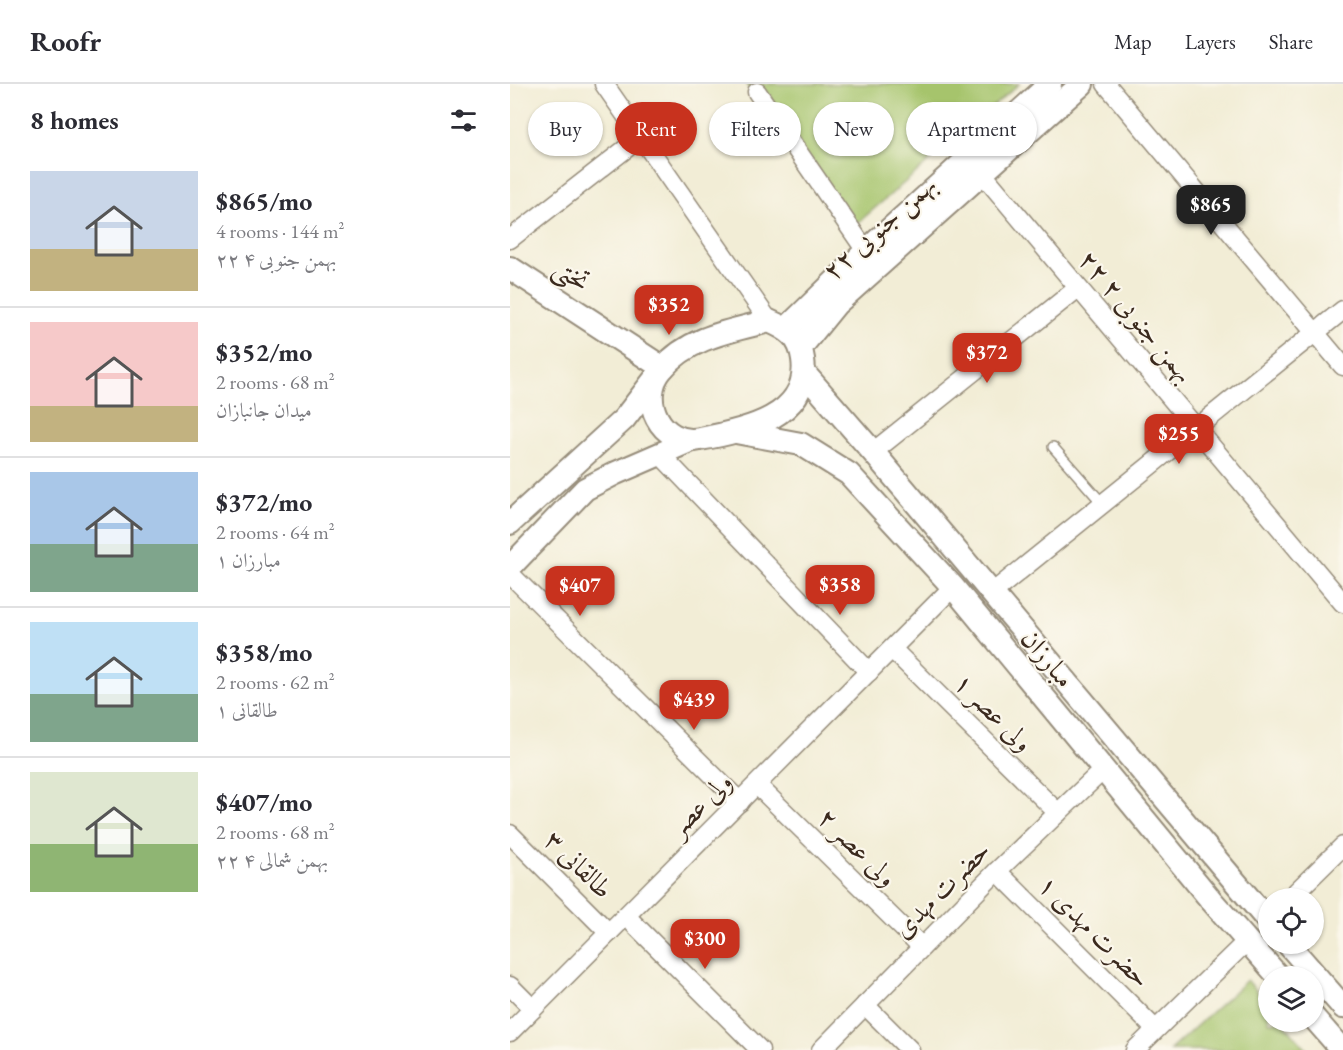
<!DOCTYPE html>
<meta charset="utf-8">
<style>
body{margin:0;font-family:"EB Garamond",Amiri,serif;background:#f2f2f3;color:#2b2b33;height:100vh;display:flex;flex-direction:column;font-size:22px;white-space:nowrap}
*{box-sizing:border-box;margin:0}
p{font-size:20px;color:#7c7c81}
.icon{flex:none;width:33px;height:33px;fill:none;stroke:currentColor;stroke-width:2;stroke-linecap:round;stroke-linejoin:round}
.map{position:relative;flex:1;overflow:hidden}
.panel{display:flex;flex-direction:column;background:#fff;width:510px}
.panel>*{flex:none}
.guide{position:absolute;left:18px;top:18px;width:570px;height:54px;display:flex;gap:12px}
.fabs{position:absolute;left:748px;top:804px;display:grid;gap:12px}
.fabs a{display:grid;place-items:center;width:66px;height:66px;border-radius:50%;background:#fff;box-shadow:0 2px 4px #0004;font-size:30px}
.price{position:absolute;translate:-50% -51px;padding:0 14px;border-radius:12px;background:#c8321e;color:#fff;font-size:20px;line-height:39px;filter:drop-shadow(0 2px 3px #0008)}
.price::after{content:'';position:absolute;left:50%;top:36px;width:18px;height:14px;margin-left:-9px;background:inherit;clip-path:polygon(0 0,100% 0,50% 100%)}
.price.active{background:#222;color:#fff}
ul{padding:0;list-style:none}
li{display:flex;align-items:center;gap:18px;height:150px;padding:0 30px}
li+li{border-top:2px solid #e1e1e2}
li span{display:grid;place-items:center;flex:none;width:168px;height:120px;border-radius:0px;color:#555}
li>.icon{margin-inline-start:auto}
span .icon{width:72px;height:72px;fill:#fffc;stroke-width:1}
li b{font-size:26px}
h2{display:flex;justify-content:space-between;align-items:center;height:72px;padding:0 30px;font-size:26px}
.chip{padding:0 21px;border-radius:27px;background:#fff;box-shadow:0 2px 4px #0004;font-size:21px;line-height:54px}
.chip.active{background:#c8321e;color:#fff}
header{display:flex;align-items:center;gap:36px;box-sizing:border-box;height:84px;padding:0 30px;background:#fff;border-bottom:2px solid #e1e1e2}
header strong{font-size:28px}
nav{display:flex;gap:33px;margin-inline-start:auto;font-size:21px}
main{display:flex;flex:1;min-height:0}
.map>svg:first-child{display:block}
</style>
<header>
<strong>Roofr</strong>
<nav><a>Map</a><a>Layers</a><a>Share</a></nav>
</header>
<main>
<section class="panel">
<h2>8 homes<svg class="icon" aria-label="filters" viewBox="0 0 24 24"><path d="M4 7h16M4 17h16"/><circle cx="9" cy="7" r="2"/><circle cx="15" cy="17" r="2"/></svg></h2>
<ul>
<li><span style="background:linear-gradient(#c9d6e8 65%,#c2b280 0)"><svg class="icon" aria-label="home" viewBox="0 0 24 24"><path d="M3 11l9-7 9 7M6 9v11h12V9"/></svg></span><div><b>$865/mo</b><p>4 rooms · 144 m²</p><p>۲۲ بهمن جنوبی ۴</p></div></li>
<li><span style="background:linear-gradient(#f6c9c9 70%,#c2b280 0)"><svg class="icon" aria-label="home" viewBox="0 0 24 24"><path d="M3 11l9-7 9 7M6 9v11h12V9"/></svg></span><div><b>$352/mo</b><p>2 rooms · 68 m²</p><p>میدان جانبازان</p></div></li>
<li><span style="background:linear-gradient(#a9c7e8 60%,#7fa58c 0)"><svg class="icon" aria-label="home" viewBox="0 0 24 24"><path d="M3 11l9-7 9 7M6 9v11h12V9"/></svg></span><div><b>$372/mo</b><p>2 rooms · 64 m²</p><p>مبارزان ۱</p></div></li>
<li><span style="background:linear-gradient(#bfe0f5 60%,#7fa58c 0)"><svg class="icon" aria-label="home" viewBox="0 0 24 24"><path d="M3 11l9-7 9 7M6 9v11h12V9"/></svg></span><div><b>$358/mo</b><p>2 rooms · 62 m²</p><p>طالقانی ۱</p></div></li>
<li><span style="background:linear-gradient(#dfe7d0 60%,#8fb573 0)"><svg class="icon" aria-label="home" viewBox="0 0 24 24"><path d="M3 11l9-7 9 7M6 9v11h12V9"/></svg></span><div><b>$407/mo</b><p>2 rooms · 68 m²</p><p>۲۲ بهمن شمالی ۴</p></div></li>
</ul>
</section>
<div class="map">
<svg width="833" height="966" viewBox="0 0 833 966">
<rect width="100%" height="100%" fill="#fbf7ec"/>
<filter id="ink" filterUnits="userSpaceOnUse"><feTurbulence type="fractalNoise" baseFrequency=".0167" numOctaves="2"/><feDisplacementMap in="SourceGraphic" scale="12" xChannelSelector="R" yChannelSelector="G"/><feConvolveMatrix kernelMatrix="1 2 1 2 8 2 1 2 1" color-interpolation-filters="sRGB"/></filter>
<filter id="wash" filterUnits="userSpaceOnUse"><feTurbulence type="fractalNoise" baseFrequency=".008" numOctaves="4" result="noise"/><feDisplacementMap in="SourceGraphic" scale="24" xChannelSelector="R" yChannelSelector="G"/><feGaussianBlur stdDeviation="1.35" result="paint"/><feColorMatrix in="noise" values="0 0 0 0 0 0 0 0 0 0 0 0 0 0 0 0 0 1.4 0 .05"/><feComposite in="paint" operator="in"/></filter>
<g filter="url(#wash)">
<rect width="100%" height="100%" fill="#f2edd6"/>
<g fill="#a6c46c" stroke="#707745" stroke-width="1.5">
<polygon points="236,0 509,0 336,149"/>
<polygon points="737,896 759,921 759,938 773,938 797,966 660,966"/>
</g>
</g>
<g filter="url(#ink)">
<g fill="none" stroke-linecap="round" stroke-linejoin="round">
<defs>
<polyline id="service" points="543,363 593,420"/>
<g id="minor">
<polyline points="94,0 259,237"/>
<polyline points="596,0 833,282"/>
<polyline points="247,8 356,167"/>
<polyline points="472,89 833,519"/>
<polyline points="0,155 131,53"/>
<polyline points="363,368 568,204"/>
<polyline points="150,370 359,588"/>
<polyline points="0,490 230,718"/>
<polyline points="482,509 833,226"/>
<polyline points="382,565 548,729"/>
<polyline points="247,701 412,863"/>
<polyline points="0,750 99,849"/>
<polyline points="487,787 645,945"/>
<polyline points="780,814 833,762"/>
<polyline points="116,832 250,966"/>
<polyline points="0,902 23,925"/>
<polyline points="355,921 400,966"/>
<polyline points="0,948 443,503"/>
<polyline points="311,966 487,787 593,686"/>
<polyline points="625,966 737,857"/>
</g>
<g id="tertiary">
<polyline points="0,184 153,284"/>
<path d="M 259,237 C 278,245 290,253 293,275 C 301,333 234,347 190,355 C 151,363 127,314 152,285 C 179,253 220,247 259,237 Z"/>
<polyline points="276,245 356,167 540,0"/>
<polyline points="291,263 326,220 572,0"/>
<polyline points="295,290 363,368 759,838"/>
<polyline points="226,348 291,360 339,390 443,503 701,816 768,892"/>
<polyline points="0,439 114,335 144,296"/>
<polyline points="0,483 75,405 106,389 182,356"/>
<polyline points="778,860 833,923"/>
<polyline points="804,934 832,966"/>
</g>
</defs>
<use href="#service" stroke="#968c7a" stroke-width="12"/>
<use href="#minor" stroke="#968c7a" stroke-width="21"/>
<use href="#tertiary" stroke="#968c7a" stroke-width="26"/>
<use href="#service" stroke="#fff" stroke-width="9"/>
<use href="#minor" stroke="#fff" stroke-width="18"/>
<use href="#tertiary" stroke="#fff" stroke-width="22"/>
</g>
</g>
<g text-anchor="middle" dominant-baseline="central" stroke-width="4.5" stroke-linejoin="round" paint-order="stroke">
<g font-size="27" fill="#3b2a1e" stroke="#fbf7ec">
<text transform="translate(369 143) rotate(-42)">۲۲ بهمن جنوبی</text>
<text transform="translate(62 190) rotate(33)">تختی</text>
<text transform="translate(627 232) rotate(50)">۲۲ بهمن جنوبی ۲</text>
<text transform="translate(538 574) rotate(50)">مبارزان</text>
<text transform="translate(484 628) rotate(45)">ولی عصر ۱</text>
<text transform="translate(190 720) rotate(-45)">ولی عصر</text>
<text transform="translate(348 763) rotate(45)">ولی عصر ۲</text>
<text transform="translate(69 780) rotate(45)">طالقانی ۳</text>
<text transform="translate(431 805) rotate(-45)">حضرت مهدی</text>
<text transform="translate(585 847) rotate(45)">حضرت مهدی ۱</text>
</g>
</g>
</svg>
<div class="fabs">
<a><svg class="icon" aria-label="locate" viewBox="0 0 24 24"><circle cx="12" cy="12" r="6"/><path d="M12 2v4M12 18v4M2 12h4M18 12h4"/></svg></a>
<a><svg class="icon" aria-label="layers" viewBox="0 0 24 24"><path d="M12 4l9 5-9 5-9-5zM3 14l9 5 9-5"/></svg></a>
</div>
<b class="price active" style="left:701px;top:152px">$865</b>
<b class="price" style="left:159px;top:252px">$352</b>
<b class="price" style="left:477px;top:300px">$372</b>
<b class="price" style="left:669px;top:381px">$255</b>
<b class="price" style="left:330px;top:532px">$358</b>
<b class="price" style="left:70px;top:533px">$407</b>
<b class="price" style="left:184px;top:647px">$439</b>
<b class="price" style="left:195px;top:886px">$300</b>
<div class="guide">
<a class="chip">Buy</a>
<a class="chip active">Rent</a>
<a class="chip">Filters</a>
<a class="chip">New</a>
<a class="chip">Apartment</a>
</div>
</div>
</main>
